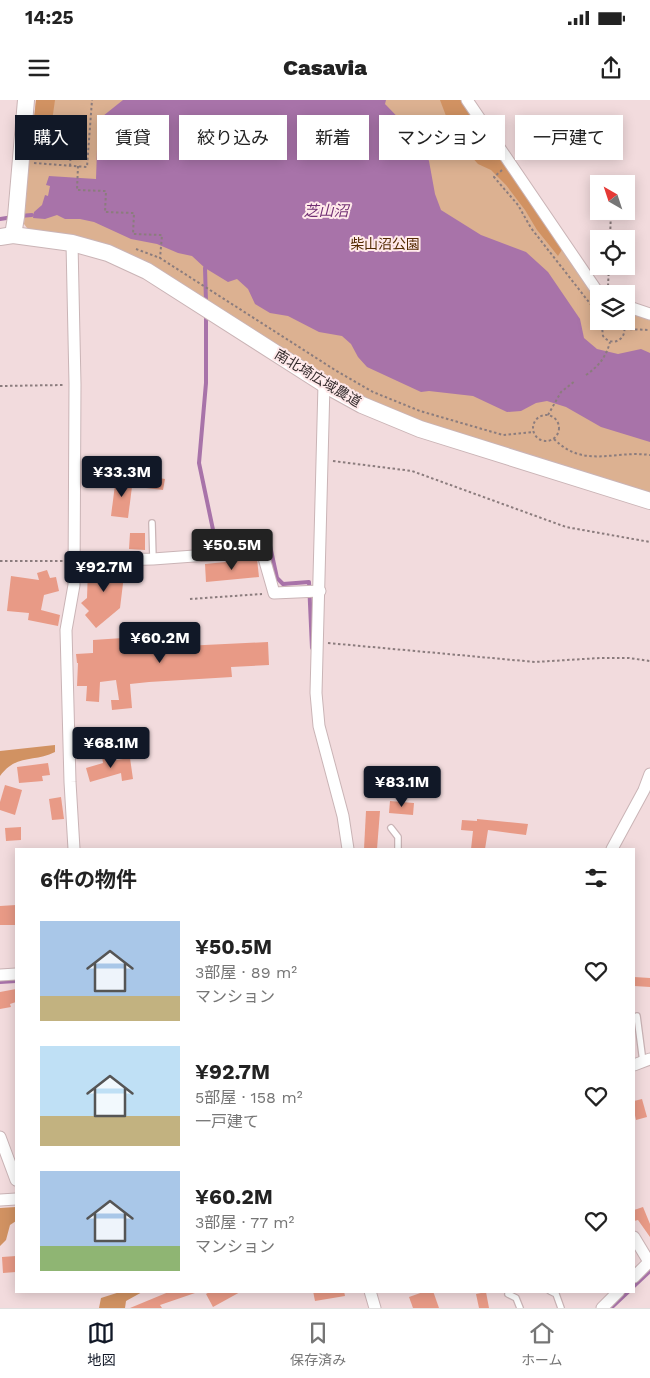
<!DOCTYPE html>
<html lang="ja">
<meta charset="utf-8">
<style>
body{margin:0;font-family:"Work Sans","Noto Sans JP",sans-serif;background:#f2f2f2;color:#222;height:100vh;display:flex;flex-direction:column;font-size:19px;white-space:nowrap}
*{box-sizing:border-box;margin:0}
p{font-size:16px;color:#767676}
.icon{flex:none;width:28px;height:28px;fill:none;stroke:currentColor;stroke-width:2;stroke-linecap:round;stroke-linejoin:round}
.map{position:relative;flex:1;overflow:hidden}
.panel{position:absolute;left:15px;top:748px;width:620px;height:445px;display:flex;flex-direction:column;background:#fff;border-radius:0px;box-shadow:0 2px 12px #0003}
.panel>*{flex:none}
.top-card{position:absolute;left:15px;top:15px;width:620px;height:45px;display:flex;gap:10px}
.needle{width:32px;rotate:321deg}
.fabs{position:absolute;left:590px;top:75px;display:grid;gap:10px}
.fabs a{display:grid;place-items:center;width:45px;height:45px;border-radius:0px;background:#fff;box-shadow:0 2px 12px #0003;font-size:25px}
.price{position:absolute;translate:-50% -42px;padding:0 11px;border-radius:5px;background:#111827;color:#fff;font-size:16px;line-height:32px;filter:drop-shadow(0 1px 2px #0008)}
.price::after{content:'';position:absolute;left:50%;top:30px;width:15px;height:11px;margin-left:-8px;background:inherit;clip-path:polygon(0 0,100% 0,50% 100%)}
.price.active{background:#222;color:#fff}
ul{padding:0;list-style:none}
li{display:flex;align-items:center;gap:15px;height:125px;padding:0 25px}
li span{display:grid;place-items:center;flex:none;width:140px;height:100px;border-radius:0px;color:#555}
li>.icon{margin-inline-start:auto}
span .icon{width:60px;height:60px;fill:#fffc;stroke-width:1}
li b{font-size:21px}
h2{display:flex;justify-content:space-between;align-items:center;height:60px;padding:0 25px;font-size:21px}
.pill{padding:0 18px;border-radius:0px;background:#fff;box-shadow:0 2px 12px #0003;font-size:18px;line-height:45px}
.pill.active{background:#111827;color:#fff}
.status{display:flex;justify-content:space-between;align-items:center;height:35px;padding:0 25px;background:#fff;direction:ltr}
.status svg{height:14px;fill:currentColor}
header{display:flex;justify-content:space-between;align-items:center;height:65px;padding:0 25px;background:#fff;font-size:22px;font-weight:800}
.tab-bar{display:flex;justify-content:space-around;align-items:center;height:70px;border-top:1px solid #e0e0e0;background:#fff;font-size:14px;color:#767676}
.tab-bar a{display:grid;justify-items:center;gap:2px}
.tab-bar .active{color:#111827}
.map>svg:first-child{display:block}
</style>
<div class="status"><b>14:25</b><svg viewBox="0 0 49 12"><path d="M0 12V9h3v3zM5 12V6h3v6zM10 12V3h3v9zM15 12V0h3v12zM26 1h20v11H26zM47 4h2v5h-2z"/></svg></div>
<header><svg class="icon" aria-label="menu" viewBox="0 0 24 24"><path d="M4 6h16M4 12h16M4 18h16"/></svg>Casavia<svg class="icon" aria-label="share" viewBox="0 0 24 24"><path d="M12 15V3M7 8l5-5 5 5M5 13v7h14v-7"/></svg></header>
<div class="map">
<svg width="650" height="1208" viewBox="0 0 650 1208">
<rect width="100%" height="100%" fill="#f2dbdd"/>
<polygon fill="#dcb191" points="36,0 462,0 599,199 599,221 626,221 626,211 650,218 650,395 474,340 365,301 166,176 30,132 24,124 28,73"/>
<g fill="#d19262">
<polygon points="36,0 55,0 49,42 41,56 30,57"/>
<polygon points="440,0 462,0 563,148 558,156 537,130 525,110 506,85 491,70 478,64 454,37"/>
<path d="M 55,645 L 55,652 C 34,663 17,653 0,676 L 0,651 Z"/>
<polygon points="16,1107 16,1121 10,1125 6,1140 0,1146 0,1108"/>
<polygon points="123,1191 144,1191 126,1201 125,1208 99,1208 101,1198"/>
</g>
<polygon fill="#a873a9" points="123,0 386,0 385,4 417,37 429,61 435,94 441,110 481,135 526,152 548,172 580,219 584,238 597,249 618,254 641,249 650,253 650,342 601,327 566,307 547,301 536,303 521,311 507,312 473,296 429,291 421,292 367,267 358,257 351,244 342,236 319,232 288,216 270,213 255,204 248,189 237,179 228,182 205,168 192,156 178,153 157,144 131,139 94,122 80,119 65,119 57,115 45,119 33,118 34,112 42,105 45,95 48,96 50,86 46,85 49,76 96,79 98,20"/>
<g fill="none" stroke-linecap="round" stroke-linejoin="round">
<g stroke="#a873a9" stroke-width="4">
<polyline points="20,116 32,115"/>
<polyline points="0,119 13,117"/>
<polyline points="205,168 206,202"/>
<polyline points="206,214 206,283 199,363 216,444 269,441 277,478 283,484 309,482 312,548"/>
<polyline points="0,882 16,881"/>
<polyline points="634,1186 650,1171"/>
<polyline points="611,1208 629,1191"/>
</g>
</g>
<g fill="#e89a86">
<polygon points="147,376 165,379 163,390 146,388"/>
<polygon points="116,377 133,379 128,418 111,416"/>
<polygon points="130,433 145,433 145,450 129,449"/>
<polygon points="257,459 259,477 206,482 205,464"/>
<polygon points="125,467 120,508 96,528 85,515 89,511 81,503 87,498 88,468"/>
<polygon points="47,470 50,478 56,477 59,491 44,495 41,510 60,515 58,526 28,520 29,513 7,511 11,476 39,480 37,473"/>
<polygon points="142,533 143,548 268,542 269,565 231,567 232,577 149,582 130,584 132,608 112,610 111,600 119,600 116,580 100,582 99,602 86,601 87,586 77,586 78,563 77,563 76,554 93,553 93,540 123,538 122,535"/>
<polygon points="114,653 116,660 130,658 133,679 122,681 121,673 90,682 86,668 103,663 102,656"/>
<polygon points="48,663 50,675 42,676 43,681 19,683 17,667"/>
<polygon points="5,685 22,690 15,715 0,710 0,702"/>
<polygon points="61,697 64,719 52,720 49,699"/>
<polygon points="390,701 414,703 413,715 389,713"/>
<polygon points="366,711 380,711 377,749 364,749"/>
<polygon points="477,719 528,724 526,735 488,730 485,749 471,749 473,731 461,730 462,720 477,721"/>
<polygon points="21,727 21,740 6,741 5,728"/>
<polygon points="16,805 16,825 0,825 0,806"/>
<polygon points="634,877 650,878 650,887 634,886"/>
<polygon points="16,889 16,902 10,904 11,907 0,909 0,892"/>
<polygon points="642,999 647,1017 636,1020 634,1011 634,1001"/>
<polygon points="643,1107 650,1124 650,1137 638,1120 634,1121 634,1110"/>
<polygon points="16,1156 16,1172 3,1173 2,1157"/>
<polygon points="171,1191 195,1191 195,1193 160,1205 162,1208 130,1208"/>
<polygon points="211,1191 242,1191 213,1207 206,1194"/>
<polygon points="313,1191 344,1191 345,1196 315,1201"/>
<polygon points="426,1191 433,1191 439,1208 413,1208 409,1197"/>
<polygon points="486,1192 489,1208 479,1208 476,1194"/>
</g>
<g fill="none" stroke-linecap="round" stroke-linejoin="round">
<defs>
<g id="lane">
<polyline points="152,423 153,459"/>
<polyline points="391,728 398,737 398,749"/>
<polyline points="637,916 643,962"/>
<polyline points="550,1191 556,1194 561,1208"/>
<polyline points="508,1194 516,1198 520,1208"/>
</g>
<g id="street">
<polyline points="467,0 599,194"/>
<polyline points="72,143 75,284 74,485 66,530 70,682 74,749"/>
<polyline points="626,206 650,214"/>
<polyline points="324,284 316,593 319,626 343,716 348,749"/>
<polyline points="73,461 153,459 262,451 274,493 320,491"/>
<polyline points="612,749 644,690 650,674"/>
<polyline points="0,875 16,874"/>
<polyline points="634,965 650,959"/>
<polyline points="0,1037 16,1080"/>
<polyline points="0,1100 16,1099"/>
<polyline points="634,1137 649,1162"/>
<polyline points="634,1177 650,1161"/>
<polyline points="370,1191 375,1208"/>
<polyline points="602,1208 619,1191"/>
</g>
<g id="secondary">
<polyline points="13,135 16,117 26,0"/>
<polyline points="0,137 13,135 72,143 108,153 147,171 324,284 362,305 420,329 650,401"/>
</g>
</defs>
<use href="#lane" stroke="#cab4b6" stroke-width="8"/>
<use href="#street" stroke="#cab4b6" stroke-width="13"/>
<use href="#secondary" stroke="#cab4b6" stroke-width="18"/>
<g stroke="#8b7c7d" stroke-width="2" stroke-dasharray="2.5 2.5" stroke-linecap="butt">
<polyline points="34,63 87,67 92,0"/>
<polyline points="70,66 72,33 89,34"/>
<polyline points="78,66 77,90 106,91 105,112 134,113 133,134 162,135 160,158"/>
<polyline points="502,70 494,77 518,105 531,128 599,215"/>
<polyline points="610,139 611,111"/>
<polyline points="136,149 160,158 335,270 373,292 420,311 503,335 533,332"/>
<polyline points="608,186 609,166"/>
<path d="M 606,221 L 602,227 L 603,236 C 614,250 632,235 621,221"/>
<polyline points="625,229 650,230"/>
<path d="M 586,275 C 599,266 606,257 610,242"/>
<polyline points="0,286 63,285"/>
<circle cx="546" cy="328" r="13"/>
<polyline points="548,315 561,292 575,281"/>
<path d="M 554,339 C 584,369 614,350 650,355"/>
<polyline points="333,361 412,371 566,427 650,442"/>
<polyline points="0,461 63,461"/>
<polyline points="190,499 262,494"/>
<polyline points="328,543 535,562 600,558 629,558 650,561"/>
</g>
<use href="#lane" stroke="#fff" stroke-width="5.5"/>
<use href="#street" stroke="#fff" stroke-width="11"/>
<use href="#secondary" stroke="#fff" stroke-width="16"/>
</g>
<g text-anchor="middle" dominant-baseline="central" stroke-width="4" stroke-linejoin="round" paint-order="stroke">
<g font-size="14" fill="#532a02" stroke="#ffe9ea">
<text x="385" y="144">柴山沼公園</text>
</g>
<g font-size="14" fill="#352c2d" stroke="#ffe9ea">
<text transform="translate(318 278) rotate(31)">南北埼広域農道</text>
</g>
<g font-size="15" font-style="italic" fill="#712f73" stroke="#ffe9ea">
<text x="326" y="111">芝山沼</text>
</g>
</g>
</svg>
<div class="fabs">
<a><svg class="needle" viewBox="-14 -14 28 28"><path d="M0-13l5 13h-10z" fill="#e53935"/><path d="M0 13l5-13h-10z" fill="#767676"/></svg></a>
<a><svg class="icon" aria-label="locate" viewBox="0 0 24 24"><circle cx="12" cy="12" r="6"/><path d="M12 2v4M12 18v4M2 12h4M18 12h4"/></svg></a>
<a><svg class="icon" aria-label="layers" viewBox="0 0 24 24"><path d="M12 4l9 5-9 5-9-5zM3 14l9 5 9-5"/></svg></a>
</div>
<b class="price" style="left:122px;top:398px">¥33.3M</b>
<b class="price active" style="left:232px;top:471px">¥50.5M</b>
<b class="price" style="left:104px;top:493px">¥92.7M</b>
<b class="price" style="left:160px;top:564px">¥60.2M</b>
<b class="price" style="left:111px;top:669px">¥68.1M</b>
<b class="price" style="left:402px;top:708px">¥83.1M</b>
<div class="top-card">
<a class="pill active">購入</a>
<a class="pill">賃貸</a>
<a class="pill">絞り込み</a>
<a class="pill">新着</a>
<a class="pill">マンション</a>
<a class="pill">一戸建て</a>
</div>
<section class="panel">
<h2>6件の物件<svg class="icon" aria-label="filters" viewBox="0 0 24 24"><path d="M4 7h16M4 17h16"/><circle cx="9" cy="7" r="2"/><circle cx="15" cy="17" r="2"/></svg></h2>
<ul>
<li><span style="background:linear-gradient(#a9c7e8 75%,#c2b280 0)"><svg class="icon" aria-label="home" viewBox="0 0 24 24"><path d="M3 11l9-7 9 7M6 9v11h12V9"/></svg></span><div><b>¥50.5M</b><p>3部屋 · 89 m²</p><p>マンション</p></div><svg class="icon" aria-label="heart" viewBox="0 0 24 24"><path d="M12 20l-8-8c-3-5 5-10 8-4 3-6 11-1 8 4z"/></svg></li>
<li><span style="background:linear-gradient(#bfe0f5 70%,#c2b280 0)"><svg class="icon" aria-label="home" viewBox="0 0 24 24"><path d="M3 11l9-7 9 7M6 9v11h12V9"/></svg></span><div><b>¥92.7M</b><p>5部屋 · 158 m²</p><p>一戸建て</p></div><svg class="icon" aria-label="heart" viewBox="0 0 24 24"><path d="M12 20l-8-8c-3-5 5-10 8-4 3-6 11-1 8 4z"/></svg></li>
<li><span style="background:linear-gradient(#a9c7e8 75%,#8fb573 0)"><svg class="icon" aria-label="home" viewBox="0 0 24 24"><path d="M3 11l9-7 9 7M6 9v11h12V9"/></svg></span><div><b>¥60.2M</b><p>3部屋 · 77 m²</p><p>マンション</p></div><svg class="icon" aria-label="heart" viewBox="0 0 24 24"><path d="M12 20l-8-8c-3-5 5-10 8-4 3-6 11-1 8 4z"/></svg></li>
</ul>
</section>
</div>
<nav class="tab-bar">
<a class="active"><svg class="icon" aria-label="map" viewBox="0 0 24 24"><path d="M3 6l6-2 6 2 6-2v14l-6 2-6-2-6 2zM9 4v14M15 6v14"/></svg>地図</a>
<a><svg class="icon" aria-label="saved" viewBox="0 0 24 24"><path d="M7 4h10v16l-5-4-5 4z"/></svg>保存済み</a>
<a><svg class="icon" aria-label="home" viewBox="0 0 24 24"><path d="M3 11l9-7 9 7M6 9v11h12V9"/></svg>ホーム</a>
</nav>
